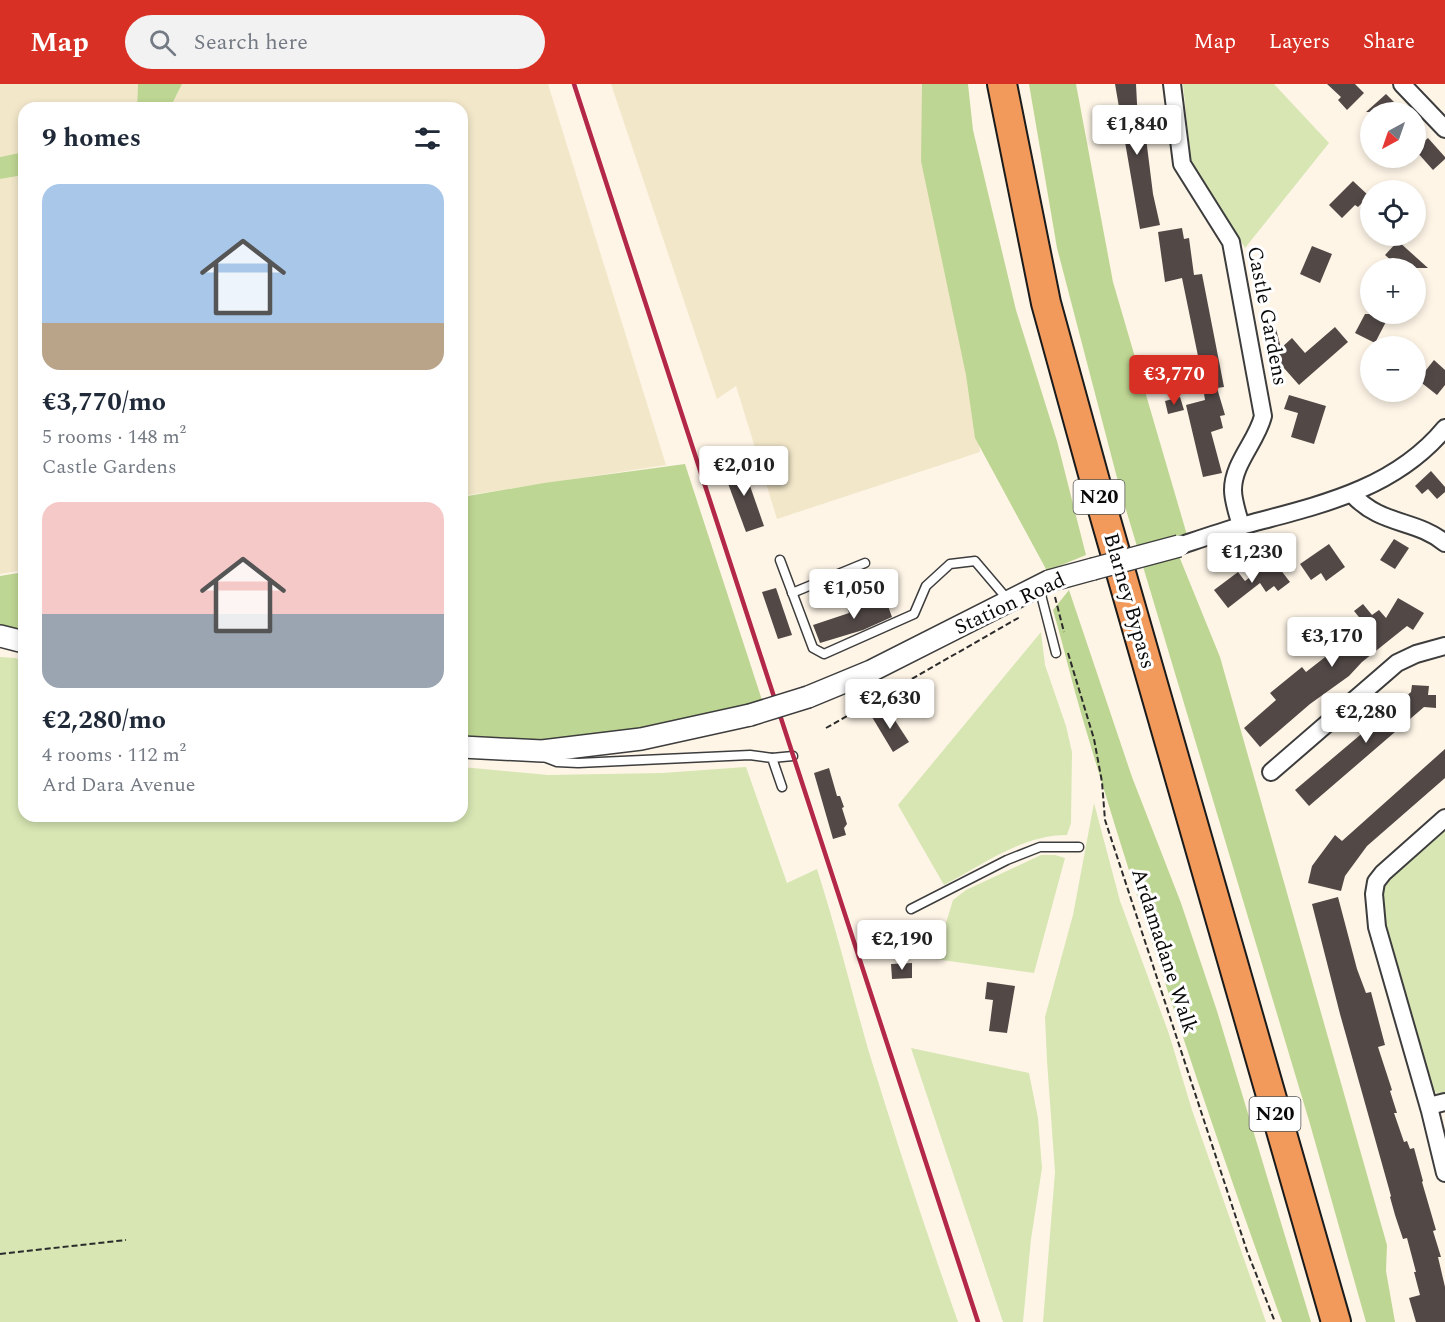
<!DOCTYPE html>
<meta charset="utf-8">
<style>
body{margin:0;font-family:Spectral,serif;background:#f2f2f3;color:#1f2937;height:100vh;display:flex;flex-direction:column;font-size:22px;white-space:nowrap}
*{box-sizing:border-box;margin:0}
p{font-size:20px;color:#747a83}
.icon{flex:none;width:33px;height:33px;fill:none;stroke:currentColor;stroke-width:2;stroke-linecap:round;stroke-linejoin:round}
.map{position:relative;flex:1;overflow:hidden}
.sheet{position:absolute;left:18px;top:18px;width:450px;height:720px;display:flex;flex-direction:column;background:#fff;border-radius:18px;box-shadow:0 3px 9px #0003}
.sheet>*{flex:none}
.needle{width:39px;rotate:220deg}
.buttons{position:absolute;left:1360px;top:18px;display:grid;gap:12px}
.buttons a{display:grid;place-items:center;width:66px;height:66px;border-radius:50%;background:#fff;box-shadow:0 3px 9px #0003;font-size:30px}
.price{position:absolute;translate:-50% -51px;padding:0 14px;border-radius:6px;background:#fff;color:#222;font-size:20px;line-height:39px;filter:drop-shadow(0 2px 3px #0008)}
.price::after{content:'';position:absolute;left:50%;top:36px;width:18px;height:14px;margin-left:-9px;background:inherit;clip-path:polygon(0 0,100% 0,50% 100%)}
.price.on{background:#d93025;color:#fff}
ul{padding:0;list-style:none}
li{display:grid;align-content:center;gap:12px;height:318px;padding:0 24px}
li span{display:grid;place-items:center;height:186px;border-radius:18px;color:#555}
li>.icon{margin-inline-start:auto}
span .icon{width:108px;height:108px;fill:#fffc;stroke-width:1}
li b{font-size:26px}
h2{display:flex;justify-content:space-between;align-items:center;height:72px;padding:0 24px;font-size:26px}
header{display:flex;align-items:center;gap:36px;box-sizing:border-box;height:84px;padding:0 30px;background:#d93025;color:#fff}
header strong{font-size:28px}
nav{display:flex;gap:33px;margin-inline-start:auto;font-size:21px}
.search{width:420px;height:54px;background:#f2f2f3;display:flex;align-items:center;gap:15px;box-sizing:border-box;padding:0 21px;border-radius:33px;color:#747a83;font-size:22px}
.map>svg:first-child{display:block}
</style>
<header>
<strong>Map</strong>
<div class="search"><svg class="icon" aria-label="search" viewBox="0 0 24 24"><circle cx="10" cy="10" r="6"/><path d="M15 15l6 6"/></svg>Search here</div>
<nav><a>Map</a><a>Layers</a><a>Share</a></nav>
</header>
<div class="map">
<svg width="1445" height="1238" viewBox="0 0 1445 1238">
<rect width="100%" height="100%" fill="#fef5e7"/>
<g fill="#f2e7c9">
<polygon points="0,0 138,0 137,24 24,24 24,68 0,73"/>
<polygon points="182,0 548,0 666,381 462,412 462,24 170,24"/>
<polygon points="611,0 942,0 980,368 777,435 736,302 717,315"/>
<polygon points="24,91 24,486 0,490 0,95"/>
</g>
<g fill="#d7e6b3">
<polygon points="1183,0 1274,0 1329,59 1245,164 1191,78"/>
<path d="M 1041,548 L 1045,581 L 1066,642 L 1072,668 L 1071,739 L 1067,751 C 1022,751 982,781 944,801 L 898,721 Z"/>
<path d="M 0,573 L 16,574 L 24,578 L 24,732 L 462,732 L 462,683 L 548,691 L 662,689 L 746,683 L 787,799 L 817,785 C 836,844 851,905 868,965 C 896,1057 926,1147 958,1238 L 0,1238 Z"/>
<polygon points="1094,719 1120,817 1169,950 1192,1026 1266,1238 1043,1238 1055,1088 1047,977 1045,933 1073,831"/>
<polygon points="1445,747 1445,1010 1444,1011 1435,1008 1426,998 1403,905 1381,834 1380,810 1391,794"/>
<polygon points="1041,771 1055,771 1065,774 1034,889 935,875 953,816 966,806"/>
<polygon points="911,964 1029,989 1038,1034 1042,1084 1031,1155 1023,1238 1003,1238"/>
</g>
<g fill="#bed693">
<polygon points="138,0 182,0 170,24 137,24"/>
<polygon points="922,0 968,0 973,46 1016,226 1057,357 1086,471 1047,487 975,354 966,291 921,77"/>
<polygon points="1029,0 1076,0 1113,198 1187,451 1179,472 1220,573 1387,1161 1386,1187 1395,1238 1366,1238 1310,1040 1121,409 1057,164"/>
<polygon points="24,68 24,91 0,95 0,73"/>
<path d="M 685,380 L 762,616 C 667,647 563,664 462,655 L 462,413 L 544,399 Z"/>
<polygon points="24,488 24,548 0,545 0,492"/>
<path d="M 1069,506 L 1132,693 L 1181,819 L 1217,927 L 1311,1238 L 1282,1238 C 1210,1039 1143,838 1083,636 C 1072,600 1064,563 1053,526 Z"/>
</g>
<g fill="#524947">
<polygon points="1115,0 1136,0 1138,39 1144,38 1153,110 1160,141 1140,145"/>
<polygon points="1327,0 1355,0 1364,9 1347,26 1338,16 1341,13"/>
<polygon points="1386,10 1404,28 1366,28"/>
<polygon points="1428,54 1445,73 1445,75 1433,86 1416,67 1416,64"/>
<polygon points="1353,97 1369,112 1358,123 1355,121 1342,134 1329,121"/>
<polygon points="1182,144 1184,155 1189,154 1194,191 1202,190 1224,303 1217,304 1225,331 1220,332 1223,344 1211,348 1222,389 1203,393 1186,321 1205,316 1199,277 1182,194 1165,198 1158,148"/>
<polygon points="1398,157 1428,184 1400,184 1385,171"/>
<polygon points="1312,162 1332,170 1320,199 1300,190"/>
<polygon points="1365,230 1390,230 1375,259 1355,249"/>
<polygon points="1335,243 1348,258 1299,301 1269,267 1264,248 1276,245 1281,264 1292,254 1305,269"/>
<polygon points="1434,276 1445,286 1445,301 1437,311 1418,296"/>
<polygon points="1289,311 1326,322 1314,360 1291,353 1298,329 1284,325"/>
<polygon points="1180,313 1184,326 1168,330 1165,317"/>
<polygon points="742,379 764,442 746,448 723,386"/>
<polygon points="1431,387 1445,403 1445,408 1437,415 1428,405 1422,410 1415,402"/>
<polygon points="1394,455 1409,464 1395,485 1380,476"/>
<polygon points="1329,460 1345,483 1326,497 1321,489 1311,496 1300,480"/>
<polygon points="1273,476 1290,498 1278,507 1274,502 1266,508 1260,499 1228,524 1214,506 1238,488 1245,497"/>
<polygon points="776,504 792,551 778,555 762,508"/>
<polygon points="884,511 892,533 863,546 820,559 813,541 849,529 847,524"/>
<polygon points="1398,514 1424,529 1413,546 1407,542 1362,578 1349,592 1310,620 1260,663 1244,644 1276,616 1270,609 1302,583 1306,588 1329,570 1323,563 1337,551 1342,556 1363,538 1354,527 1363,520 1372,531 1379,526 1386,534"/>
<polygon points="1412,601 1429,602 1428,611 1436,611 1436,624 1424,623 1309,722 1295,706 1411,608"/>
<polygon points="887,624 909,658 893,668 872,633"/>
<polygon points="1445,665 1445,694 1367,762 1345,792 1341,807 1308,799 1312,782 1335,751 1342,757"/>
<polygon points="829,684 837,712 840,712 844,723 842,724 847,740 844,744 846,751 833,755 814,689"/>
<polygon points="1338,813 1357,885 1366,909 1371,908 1385,961 1378,963 1392,1006 1390,1007 1397,1029 1394,1029 1404,1058 1407,1057 1410,1065 1414,1064 1423,1097 1422,1098 1436,1146 1433,1147 1441,1173 1438,1173 1445,1203 1445,1238 1416,1238 1409,1214 1420,1211 1414,1188 1416,1188 1407,1154 1403,1155 1395,1131 1390,1113 1391,1112 1340,930 1312,820"/>
<polygon points="912,879 912,894 892,895 891,880"/>
<polygon points="987,898 1015,902 1007,949 989,947 993,916 985,915"/>
</g>
<g fill="none" stroke-linecap="round" stroke-linejoin="round">
<defs>
<g id="service">
<polyline points="780,476 813,564 824,570 914,530 926,502 950,480 975,477 1009,517"/>
<polyline points="1039,503 1056,569"/>
<polyline points="792,509 865,479"/>
<polyline points="544,673 557,678 578,679 750,671 772,674 782,703"/>
<polyline points="772,674 793,672"/>
<polyline points="911,825 1007,776 1040,763 1079,763"/>
</g>
<g id="minor">
<path d="M 1172,0 L 1182,80 L 1231,158 L 1263,332 C 1257,357 1233,379 1233,406 C 1233,417 1238,431 1241,442"/>
<polyline points="1402,0 1445,45"/>
<path d="M 1352,410 C 1381,442 1416,435 1445,459"/>
<path d="M 1179,462 C 1200,455 1220,448 1241,442 C 1315,422 1393,407 1445,344"/>
<polyline points="1271,688 1397,579 1416,570 1445,562"/>
<polyline points="1445,734 1383,789 1376,798 1374,810 1377,843 1430,1027 1445,1089"/>
<polyline points="1429,1022 1445,1018"/>
</g>
<g id="tertiary">
<polyline points="0,552 24,558"/>
<polyline points="808,613 871,587 1049,497 1093,485"/>
<polyline points="462,663 542,667 641,655 750,631"/>
</g>
<polyline id="trunk" points="1002,0 1046,219 1101,419 1336,1238"/>
</defs>
<use href="#service" stroke="#3d3d3d" stroke-width="11"/>
<use href="#minor" stroke="#3d3d3d" stroke-width="20"/>
<use href="#tertiary" stroke="#3d3d3d" stroke-width="24"/>
<use href="#trunk" stroke="#1b1b1b" stroke-width="32"/>
<g stroke="#2c2c2c" stroke-width="2" stroke-dasharray="6 3" stroke-linecap="butt">
<polyline points="1055,513 1064,548"/>
<polyline points="1068,569 1094,655 1102,698 1105,736 1247,1167 1275,1238"/>
<polyline points="826,644 1020,533"/>
<polyline points="0,1170 126,1156"/>
</g>
<use href="#service" stroke="#fff" stroke-width="8"/>
<use href="#minor" stroke="#fff" stroke-width="16"/>
<use href="#tertiary" stroke="#fff" stroke-width="21"/>
<use href="#trunk" stroke="#f29a5b" stroke-width="28"/>
<polyline stroke="#b32849" stroke-width="4.5" points="574,0 978,1238"/>
<defs>
<g id="tertiary-bridge">
<polyline points="1093,485 1179,462"/>
<polyline points="750,631 808,613"/>
</g>
</defs>
<use href="#tertiary-bridge" stroke="#3d3d3d" stroke-width="24" stroke-linecap="butt"/>
<use href="#tertiary-bridge" stroke="#fff" stroke-width="21"/>
</g>
<g text-anchor="middle" dominant-baseline="central" stroke-width="6" stroke-linejoin="round" paint-order="stroke">
<g fill="#fff" stroke="#545454" stroke-width="1.5">
<rect x="1073.5" y="396" width="51" height="34" rx="4.5"/>
<rect x="1249.5" y="1013" width="51" height="34" rx="4.5"/>
</g>
<g font-size="20" font-weight="bold" fill="#0a0a0a">
<text x="1099" y="413">N20</text>
<text x="1275" y="1030">N20</text>
</g>
<g font-size="21" fill="#0a0a0a" stroke="#fff">
<text transform="translate(1267 232) rotate(79)">Castle Gardens</text>
<text transform="translate(1129 517) rotate(74)">Blarney Bypass</text>
<text transform="translate(1010 520) rotate(-25)">Station Road</text>
<text transform="translate(1164 867) rotate(72)">Ardamadane Walk</text>
</g>
</g>
</svg>
<div class="buttons">
<a><svg class="needle" viewBox="-14 -14 28 28"><path d="M0-13l5 13h-10z" fill="#e53935"/><path d="M0 13l5-13h-10z" fill="#747a83"/></svg></a>
<a><svg class="icon" aria-label="locate" viewBox="0 0 24 24"><circle cx="12" cy="12" r="6"/><path d="M12 2v4M12 18v4M2 12h4M18 12h4"/></svg></a>
<a>+</a>
<a>−</a>
</div>
<b class="price" style="left:1137px;top:72px">€1,840</b>
<b class="price on" style="left:1174px;top:322px">€3,770</b>
<b class="price" style="left:744px;top:413px">€2,010</b>
<b class="price" style="left:1252px;top:500px">€1,230</b>
<b class="price" style="left:854px;top:536px">€1,050</b>
<b class="price" style="left:1332px;top:584px">€3,170</b>
<b class="price" style="left:890px;top:646px">€2,630</b>
<b class="price" style="left:1366px;top:660px">€2,280</b>
<b class="price" style="left:902px;top:887px">€2,190</b>
<section class="sheet">
<h2>9 homes<svg class="icon" aria-label="filters" viewBox="0 0 24 24"><path d="M4 7h16M4 17h16"/><circle cx="9" cy="7" r="2"/><circle cx="15" cy="17" r="2"/></svg></h2>
<ul>
<li><span style="background:linear-gradient(#a9c7e8 75%,#b9a48a 0)"><svg class="icon" aria-label="home" viewBox="0 0 24 24"><path d="M3 11l9-7 9 7M6 9v11h12V9"/></svg></span><div><b>€3,770/mo</b><p>5 rooms · 148 m²</p><p>Castle Gardens</p></div></li>
<li><span style="background:linear-gradient(#f6c9c9 60%,#9aa5b1 0)"><svg class="icon" aria-label="home" viewBox="0 0 24 24"><path d="M3 11l9-7 9 7M6 9v11h12V9"/></svg></span><div><b>€2,280/mo</b><p>4 rooms · 112 m²</p><p>Ard Dara Avenue</p></div></li>
</ul>
</section>
</div>
